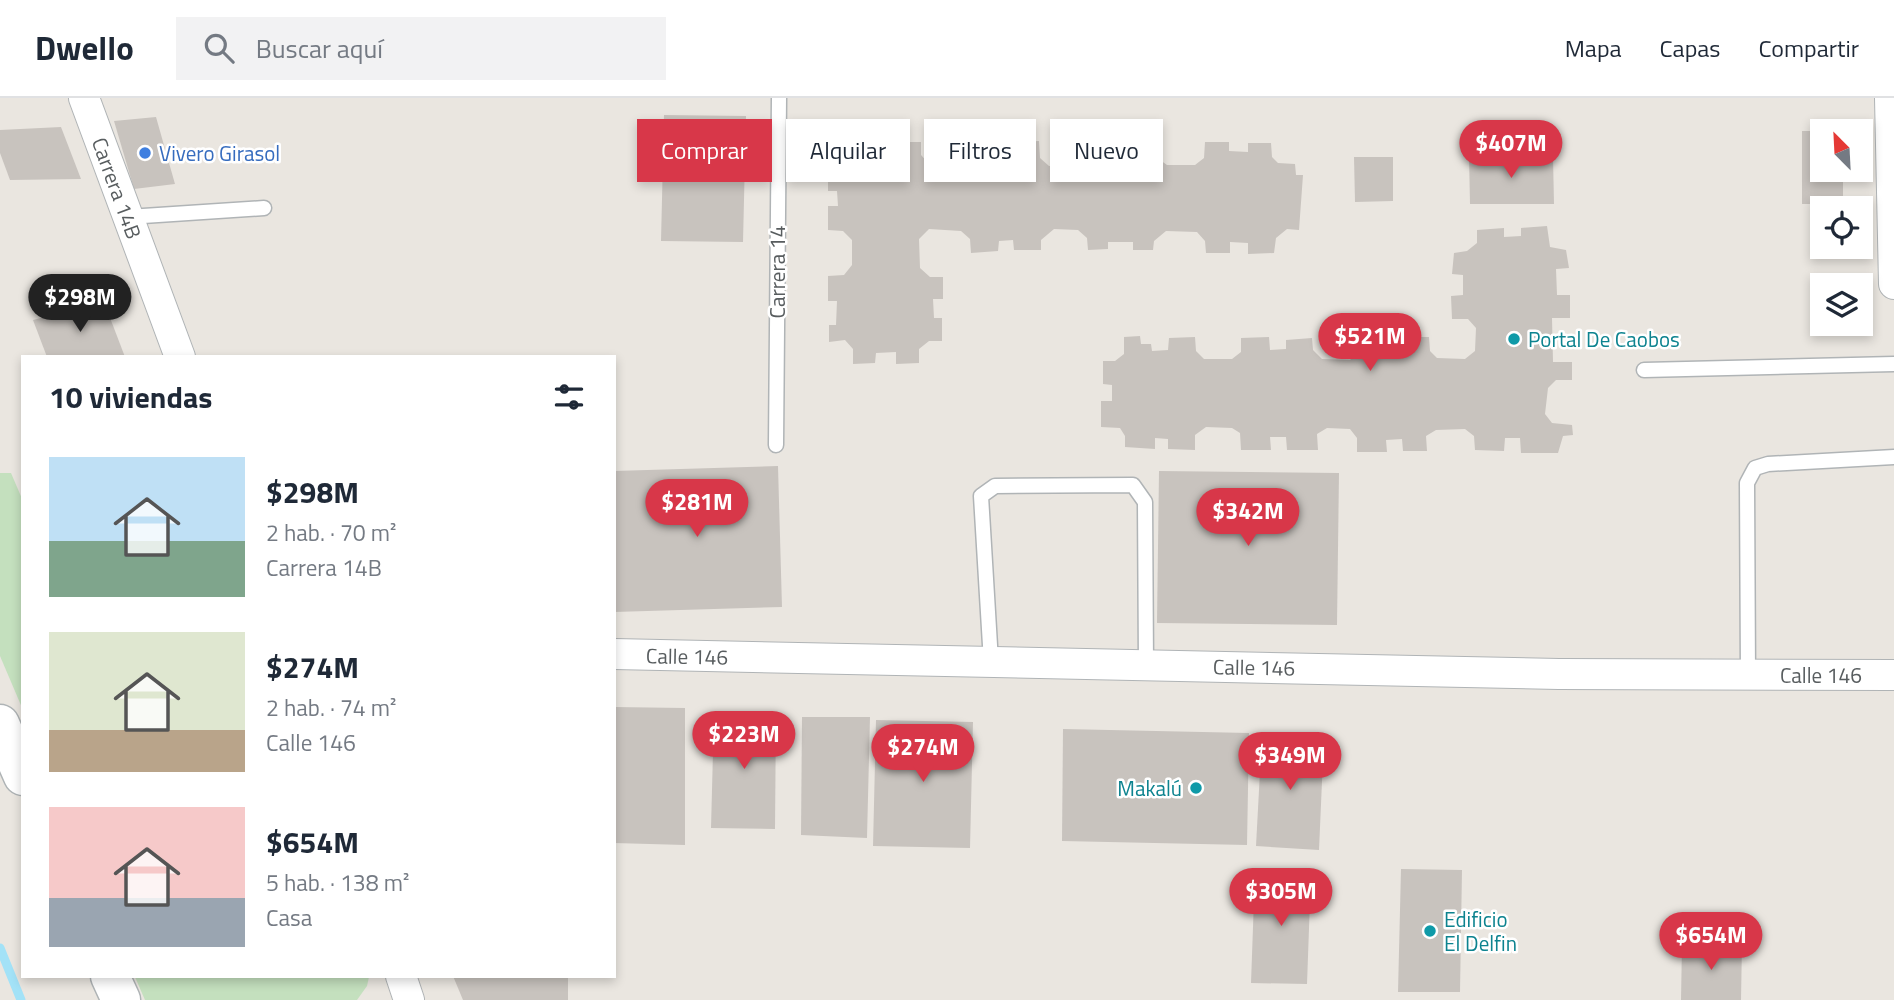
<!DOCTYPE html>
<html lang="es">
<meta charset="utf-8">
<style>
body{margin:0;font-family:"Titillium Web",sans-serif;background:#f2f2f3;color:#1f2937;height:100vh;display:flex;flex-direction:column;font-size:26px;white-space:nowrap}
*{box-sizing:border-box;margin:0}
p{font-size:23px;color:#747a83}
.icon{flex:none;width:38px;height:38px;fill:none;stroke:currentColor;stroke-width:2;stroke-linecap:round;stroke-linejoin:round}
.map{position:relative;flex:1;overflow:hidden}
.details{position:absolute;left:21px;top:257px;width:595px;height:623px;display:flex;flex-direction:column;background:#fff;border-radius:0px;box-shadow:0 4px 10px #0003}
.details>*{flex:none}
.banner{position:absolute;left:637px;top:21px;width:665px;height:63px;display:flex;gap:14px}
.needle{width:46px;rotate:336deg}
.buttons{position:absolute;left:1810px;top:21px;display:grid;gap:14px}
.buttons a{display:grid;place-items:center;width:63px;height:63px;border-radius:0px;background:#fff;box-shadow:0 4px 10px #0003;font-size:35px}
.price{position:absolute;translate:-50% -60px;padding:0 16px;border-radius:24px;background:#d83749;color:#fff;font-size:23px;line-height:46px;filter:drop-shadow(0 2px 4px #0008)}
.price::after{content:'';position:absolute;left:50%;top:42px;width:21px;height:16px;margin-left:-10px;background:inherit;clip-path:polygon(0 0,100% 0,50% 100%)}
.price.active{background:#222;color:#fff}
ul{padding:0;list-style:none}
li{display:flex;align-items:center;gap:21px;height:175px;padding:0 28px}
li span{display:grid;place-items:center;flex:none;width:196px;height:140px;border-radius:0px;color:#555}
li>.icon{margin-inline-start:auto}
span .icon{width:84px;height:84px;fill:#fffc;stroke-width:1}
li b{font-size:30px}
h2{display:flex;justify-content:space-between;align-items:center;height:84px;padding:0 28px;font-size:30px}
.pill{padding:0 24px;border-radius:0px;background:#fff;box-shadow:0 4px 10px #0003;font-size:24px;line-height:63px}
.pill.active{background:#d83749;color:#fff}
header{display:flex;align-items:center;gap:42px;box-sizing:border-box;height:98px;padding:0 35px;background:#fff;border-bottom:2px solid #e0e1e3}
header strong{font-size:33px}
nav{display:flex;gap:38px;margin-inline-start:auto;font-size:24px}
.search{width:490px;height:63px;background:#f2f2f3;display:flex;align-items:center;gap:18px;box-sizing:border-box;padding:0 24px;border-radius:0px;color:#747a83;font-size:26px}
.map>svg:first-child{display:block}
</style>
<header>
<strong>Dwello</strong>
<div class="search"><svg class="icon" aria-label="search" viewBox="0 0 24 24"><circle cx="10" cy="10" r="6"/><path d="M15 15l6 6"/></svg>Buscar aquí</div>
<nav><a>Mapa</a><a>Capas</a><a>Compartir</a></nav>
</header>
<div class="map">
<svg width="1894" height="902" viewBox="0 0 1894 902">
<rect width="100%" height="100%" fill="#eae6e0"/>
<g fill="#c4e0be">
<polygon points="0,375 11,375 23,403 23,612 0,558"/>
<polygon points="135,879 369,879 367,888 357,902 145,902"/>
</g>
<g fill="none" stroke-linecap="round" stroke-linejoin="round">
<polyline stroke="#a3e2f7" stroke-width="9" points="0,850 21,902"/>
</g>
<g fill="#c8c3be">
<polygon points="664,17 746,18 743,144 661,143"/>
<polygon points="156,19 175,86 134,91 114,23"/>
<polygon points="61,29 81,81 10,82 0,55 0,32"/>
<polygon points="1802,33 1822,33 1822,72 1843,72 1843,106 1802,106"/>
<polygon points="852,42 877,42 877,54 895,55 896,44 921,44 921,57 930,67 959,65 970,58 970,43 994,43 994,56 1014,56 1013,44 1039,43 1040,60 1049,68 1075,67 1086,60 1086,46 1112,45 1113,56 1130,55 1130,44 1154,44 1153,57 1167,67 1195,67 1204,60 1205,44 1229,44 1229,53 1248,54 1248,45 1271,45 1272,59 1278,65 1295,66 1296,77 1303,77 1299,132 1287,131 1276,140 1274,155 1248,156 1248,145 1230,144 1230,155 1206,155 1205,143 1197,134 1166,133 1154,143 1153,152 1133,152 1133,144 1108,144 1108,151 1088,152 1087,140 1078,132 1054,131 1041,142 1041,152 1014,152 1013,142 999,143 998,153 971,155 970,141 961,133 929,131 919,141 920,170 930,179 943,179 943,201 933,201 934,220 942,220 942,243 929,243 919,251 919,265 896,266 896,254 876,255 875,265 853,266 853,251 845,242 829,244 829,227 836,227 837,203 828,203 828,178 844,177 852,167 852,142 843,133 828,132 828,108 838,108 837,93 828,93 828,66 844,65 853,57"/>
<polygon points="1469,58 1553,59 1554,106 1470,106"/>
<polygon points="1354,59 1393,59 1393,103 1355,104"/>
<polygon points="1547,128 1550,149 1566,152 1569,170 1556,171 1557,197 1570,197 1570,220 1552,220 1553,264 1572,264 1572,282 1556,282 1548,290 1545,316 1552,325 1572,327 1573,337 1563,338 1558,355 1521,355 1520,340 1505,340 1504,353 1475,352 1474,338 1465,331 1436,332 1426,338 1427,353 1403,353 1402,341 1386,342 1387,354 1357,354 1357,340 1350,331 1327,330 1317,336 1318,352 1287,352 1286,339 1270,339 1271,352 1241,352 1240,335 1232,330 1206,329 1195,337 1195,352 1168,351 1168,341 1155,340 1155,351 1125,349 1125,338 1120,330 1101,329 1101,303 1112,303 1112,287 1103,286 1103,263 1115,263 1124,256 1124,239 1140,238 1141,246 1151,246 1152,253 1168,252 1169,240 1195,239 1196,253 1204,261 1232,261 1241,254 1241,240 1269,239 1270,252 1286,251 1286,242 1312,240 1313,252 1322,261 1350,262 1358,254 1359,242 1388,239 1389,248 1401,248 1402,239 1429,239 1430,253 1437,260 1465,261 1475,253 1476,230 1468,221 1452,221 1451,198 1463,197 1463,177 1452,176 1454,155 1467,153 1477,145 1477,132 1504,130 1504,139 1521,138 1521,130"/>
<polygon points="104,204 125,259 47,259 33,222"/>
<polygon points="778,368 782,509 614,514 614,373"/>
<polygon points="1159,373 1339,375 1337,527 1157,525"/>
<polygon points="614,609 685,610 685,747 614,745"/>
<polygon points="714,615 776,615 775,731 711,730"/>
<polygon points="802,619 870,619 867,740 801,737"/>
<polygon points="876,622 973,624 970,750 873,748"/>
<polygon points="1063,631 1249,635 1247,747 1062,743"/>
<polygon points="1262,636 1324,638 1319,752 1256,748"/>
<polygon points="1401,771 1462,772 1460,894 1398,894"/>
<polygon points="1255,773 1311,775 1307,886 1251,885"/>
<polygon points="1682,846 1742,846 1741,902 1681,902"/>
<polygon points="453,878 568,878 568,902 463,902"/>
</g>
<g fill="none" stroke-linecap="round" stroke-linejoin="round">
<defs>
<g id="lane">
<polyline points="128,119 264,110"/>
<polyline points="1644,272 1894,266"/>
<polyline points="776,347 779,0"/>
<polyline points="991,564 981,398 995,388 1133,387 1145,404 1146,567"/>
<polyline points="1748,577 1747,385 1755,370 1768,366 1894,359"/>
</g>
<g id="street">
<polyline points="84,0 180,259"/>
<polyline points="1890,0 1894,186"/>
<polyline points="614,556 1559,576 1894,577"/>
<polyline points="401,878 409,902"/>
</g>
<g id="secondary">
<polyline points="0,626 23,678"/>
<polyline points="110,878 121,902"/>
</g>
</defs>
<use href="#lane" stroke="#b0b4b6" stroke-width="17"/>
<use href="#street" stroke="#b0b4b6" stroke-width="32"/>
<use href="#secondary" stroke="#afb4b6" stroke-width="41"/>
<use href="#lane" stroke="#fff" stroke-width="14"/>
<use href="#street" stroke="#fff" stroke-width="30"/>
<use href="#secondary" stroke="#fff" stroke-width="38"/>
</g>
<circle fill="#3f7fe0" stroke="#fff" stroke-width="2.5" cx="145" cy="55" r="7"/>
<g fill="#0f9aa8" stroke="#fff" stroke-width="2.5">
<circle cx="1514" cy="241" r="7"/>
<circle cx="1196" cy="690" r="7"/>
<circle cx="1430" cy="833" r="7"/>
</g>
<g text-anchor="middle" dominant-baseline="central" stroke-width="5" stroke-linejoin="round" paint-order="stroke">
<g font-size="21" fill="#366cbe" stroke="#fff" text-anchor="start">
<text x="159" y="55">Vivero Girasol</text>
</g>
<g font-size="21" fill="#585d5f" stroke="#fff">
<text transform="translate(117 90) rotate(70)">Carrera 14B</text>
<text transform="translate(777 174) rotate(-90)">Carrera 14</text>
<text transform="translate(687 558) rotate(1)">Calle 146</text>
<text transform="translate(1254 569) rotate(1)">Calle 146</text>
<text x="1821" y="577">Calle 146</text>
</g>
<g font-size="21" fill="#0d838f" stroke="#fff" text-anchor="start">
<text x="1528" y="241">Portal De Caobos</text>
<text x="1182" y="690" text-anchor="end">Makalú</text>
<text x="1444" y="821">Edificio<tspan x="1444" dy="24">El Delfin</tspan></text>
</g>
</g>
</svg>
<div class="buttons">
<a><svg class="needle" viewBox="-14 -14 28 28"><path d="M0-13l5 13h-10z" fill="#e53935"/><path d="M0 13l5-13h-10z" fill="#747a83"/></svg></a>
<a><svg class="icon" aria-label="locate" viewBox="0 0 24 24"><circle cx="12" cy="12" r="6"/><path d="M12 2v4M12 18v4M2 12h4M18 12h4"/></svg></a>
<a><svg class="icon" aria-label="layers" viewBox="0 0 24 24"><path d="M12 4l9 5-9 5-9-5zM3 14l9 5 9-5"/></svg></a>
</div>
<b class="price" style="left:1511px;top:82px">$407M</b>
<b class="price active" style="left:80px;top:236px">$298M</b>
<b class="price" style="left:1370px;top:275px">$521M</b>
<b class="price" style="left:697px;top:441px">$281M</b>
<b class="price" style="left:1248px;top:450px">$342M</b>
<b class="price" style="left:744px;top:673px">$223M</b>
<b class="price" style="left:923px;top:686px">$274M</b>
<b class="price" style="left:1290px;top:694px">$349M</b>
<b class="price" style="left:1281px;top:830px">$305M</b>
<b class="price" style="left:1711px;top:874px">$654M</b>
<div class="banner">
<a class="pill active">Comprar</a>
<a class="pill">Alquilar</a>
<a class="pill">Filtros</a>
<a class="pill">Nuevo</a>
</div>
<section class="details">
<h2>10 viviendas<svg class="icon" aria-label="filters" viewBox="0 0 24 24"><path d="M4 7h16M4 17h16"/><circle cx="9" cy="7" r="2"/><circle cx="15" cy="17" r="2"/></svg></h2>
<ul>
<li><span style="background:linear-gradient(#bfe0f5 60%,#7fa58c 0)"><svg class="icon" aria-label="home" viewBox="0 0 24 24"><path d="M3 11l9-7 9 7M6 9v11h12V9"/></svg></span><div><b>$298M</b><p>2 hab. · 70 m²</p><p>Carrera 14B</p></div></li>
<li><span style="background:linear-gradient(#dfe7d0 70%,#b9a48a 0)"><svg class="icon" aria-label="home" viewBox="0 0 24 24"><path d="M3 11l9-7 9 7M6 9v11h12V9"/></svg></span><div><b>$274M</b><p>2 hab. · 74 m²</p><p>Calle 146</p></div></li>
<li><span style="background:linear-gradient(#f6c9c9 65%,#9aa5b1 0)"><svg class="icon" aria-label="home" viewBox="0 0 24 24"><path d="M3 11l9-7 9 7M6 9v11h12V9"/></svg></span><div><b>$654M</b><p>5 hab. · 138 m²</p><p>Casa</p></div></li>
</ul>
</section>
</div>
